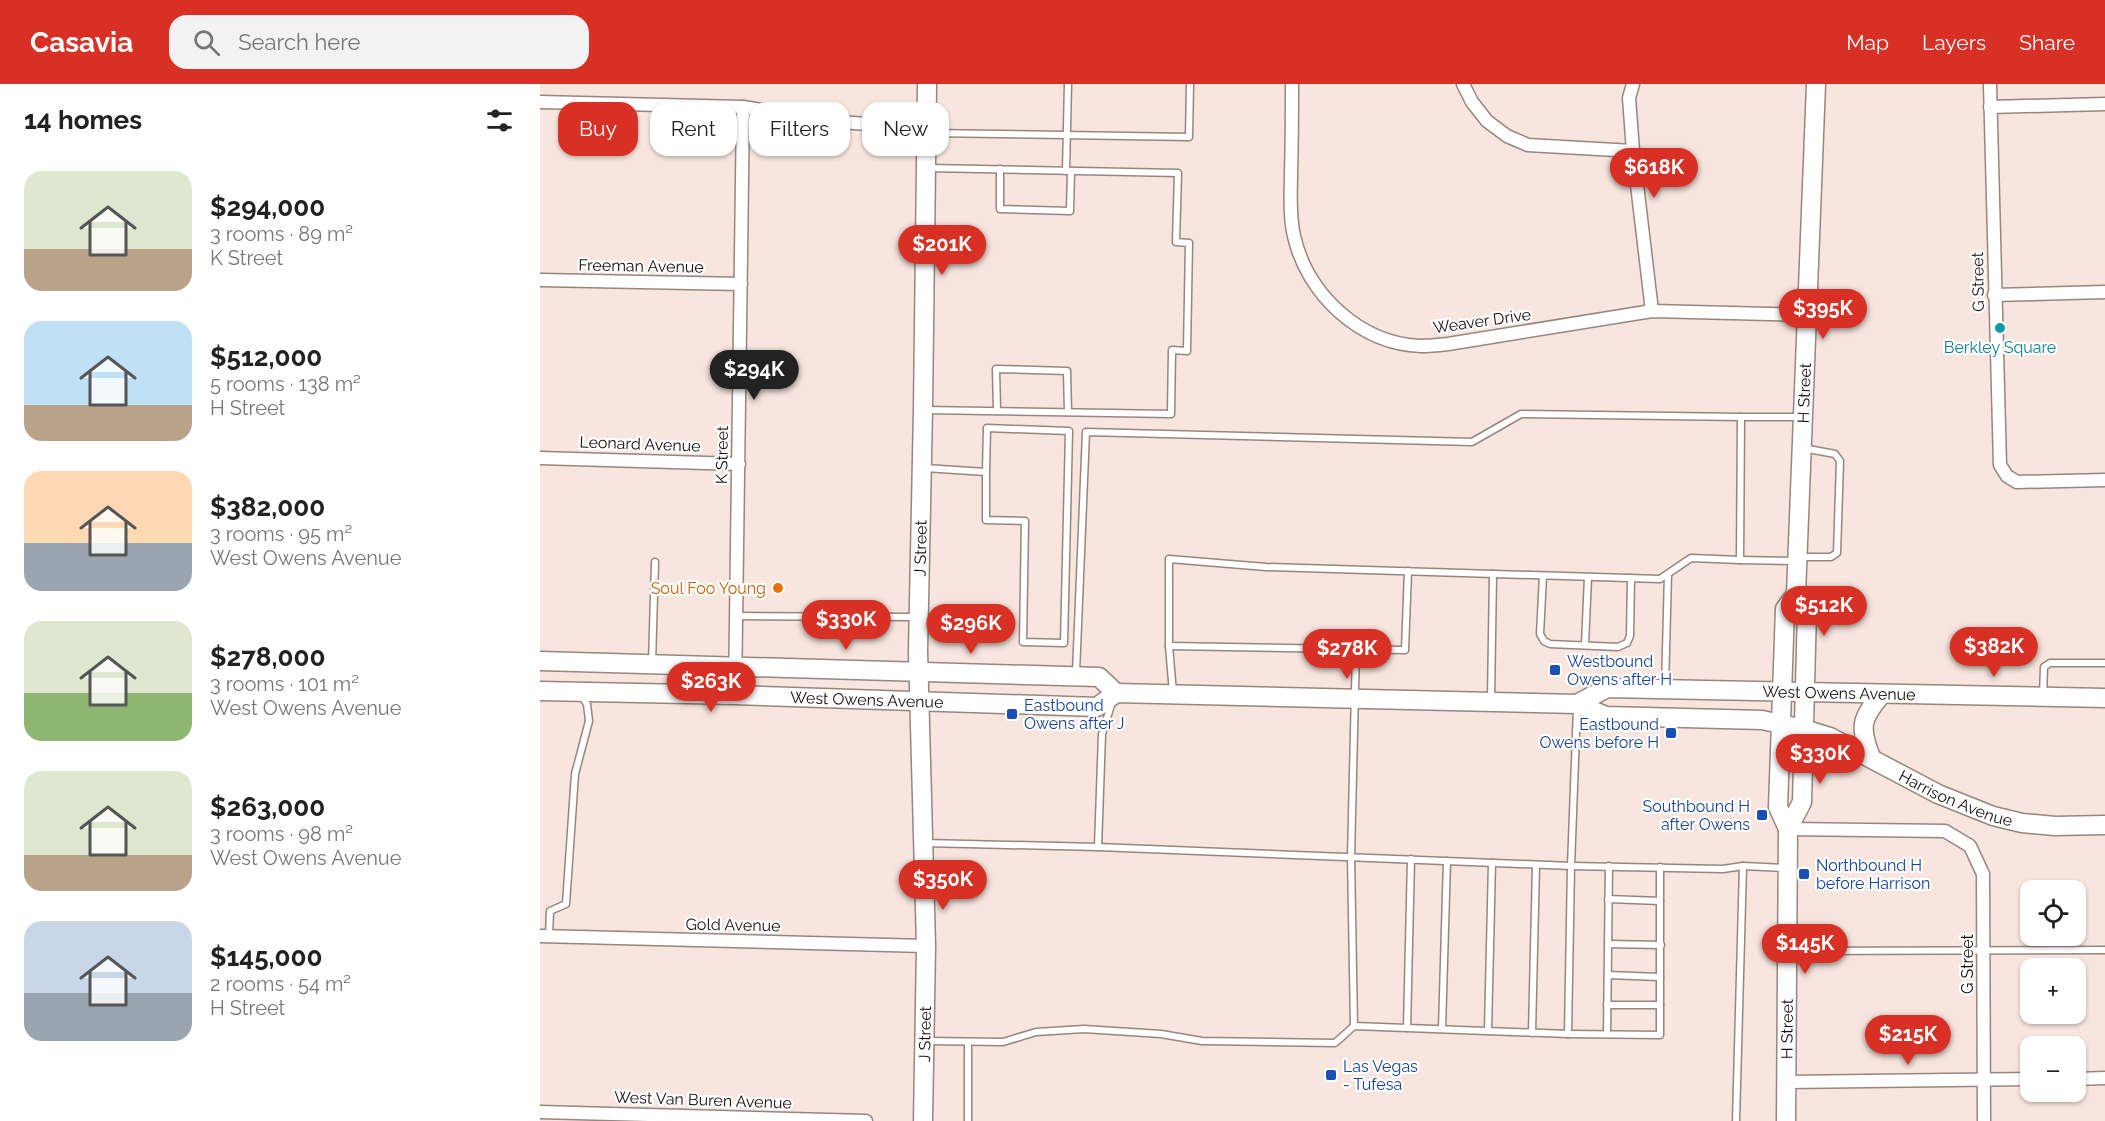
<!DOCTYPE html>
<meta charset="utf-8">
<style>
body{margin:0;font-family:Raleway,sans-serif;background:#f2f2f2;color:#222;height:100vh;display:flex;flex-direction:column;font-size:22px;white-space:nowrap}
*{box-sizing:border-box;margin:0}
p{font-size:20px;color:#767676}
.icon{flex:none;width:33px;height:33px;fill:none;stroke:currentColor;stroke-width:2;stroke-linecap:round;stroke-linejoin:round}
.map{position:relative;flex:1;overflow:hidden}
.sheet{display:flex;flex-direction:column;background:#fff;width:540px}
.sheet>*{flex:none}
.hud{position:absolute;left:18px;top:18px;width:570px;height:54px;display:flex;gap:12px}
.controls{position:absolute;left:1480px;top:796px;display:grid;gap:12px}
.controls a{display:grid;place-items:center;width:66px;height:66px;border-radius:12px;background:#fff;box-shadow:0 2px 4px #0004;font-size:30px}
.price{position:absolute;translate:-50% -51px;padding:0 14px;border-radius:21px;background:#d93025;color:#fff;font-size:20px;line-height:39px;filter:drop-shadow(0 2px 3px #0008)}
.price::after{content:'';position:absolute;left:50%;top:36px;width:18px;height:14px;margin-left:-9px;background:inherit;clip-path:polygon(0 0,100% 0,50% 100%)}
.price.on{background:#222;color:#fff}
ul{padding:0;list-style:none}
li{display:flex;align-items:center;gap:18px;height:150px;padding:0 24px}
li span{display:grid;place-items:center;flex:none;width:168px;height:120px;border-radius:18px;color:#555}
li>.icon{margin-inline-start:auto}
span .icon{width:72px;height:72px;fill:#fffc;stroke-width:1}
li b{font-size:26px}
h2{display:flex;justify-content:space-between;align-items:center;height:72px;padding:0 24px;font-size:26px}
.chip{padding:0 21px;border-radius:18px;background:#fff;box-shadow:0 2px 4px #0004;font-size:21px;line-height:54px}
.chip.on{background:#d93025;color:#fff}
header{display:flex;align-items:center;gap:36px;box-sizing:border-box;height:84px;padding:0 30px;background:#d93025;color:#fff}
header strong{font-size:28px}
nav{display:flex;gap:33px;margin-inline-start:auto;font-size:21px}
.search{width:420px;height:54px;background:#f2f2f2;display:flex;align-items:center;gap:15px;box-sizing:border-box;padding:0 21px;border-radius:18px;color:#767676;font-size:22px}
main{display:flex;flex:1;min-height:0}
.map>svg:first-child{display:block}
</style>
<header>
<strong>Casavia</strong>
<div class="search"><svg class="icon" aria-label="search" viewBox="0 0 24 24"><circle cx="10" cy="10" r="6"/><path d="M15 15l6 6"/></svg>Search here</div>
<nav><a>Map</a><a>Layers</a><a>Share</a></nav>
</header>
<main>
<section class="sheet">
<h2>14 homes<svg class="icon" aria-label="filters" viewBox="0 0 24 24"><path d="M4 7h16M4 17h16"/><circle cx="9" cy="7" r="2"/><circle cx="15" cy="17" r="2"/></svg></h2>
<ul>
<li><span style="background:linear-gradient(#dfe7d0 65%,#b9a48a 0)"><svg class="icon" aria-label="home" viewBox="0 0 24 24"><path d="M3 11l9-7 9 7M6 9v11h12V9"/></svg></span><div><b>$294,000</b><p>3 rooms · 89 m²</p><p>K Street</p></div></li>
<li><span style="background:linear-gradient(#bfe0f5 70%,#b9a48a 0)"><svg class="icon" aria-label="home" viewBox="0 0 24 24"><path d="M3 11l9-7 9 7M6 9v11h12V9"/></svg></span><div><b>$512,000</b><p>5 rooms · 138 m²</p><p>H Street</p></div></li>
<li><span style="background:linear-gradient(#ffd9b3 60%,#9aa5b1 0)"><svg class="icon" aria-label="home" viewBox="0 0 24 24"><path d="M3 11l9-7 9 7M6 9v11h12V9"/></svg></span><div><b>$382,000</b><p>3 rooms · 95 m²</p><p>West Owens Avenue</p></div></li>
<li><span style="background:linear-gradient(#dfe7d0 60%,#8fb573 0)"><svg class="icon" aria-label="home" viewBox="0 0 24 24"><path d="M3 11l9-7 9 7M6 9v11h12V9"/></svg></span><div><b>$278,000</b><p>3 rooms · 101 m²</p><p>West Owens Avenue</p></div></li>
<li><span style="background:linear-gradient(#dfe7d0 70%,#b9a48a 0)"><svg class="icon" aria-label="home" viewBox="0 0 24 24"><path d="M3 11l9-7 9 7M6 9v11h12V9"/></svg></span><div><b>$263,000</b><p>3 rooms · 98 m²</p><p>West Owens Avenue</p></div></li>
<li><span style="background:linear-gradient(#c9d6e8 60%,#9aa5b1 0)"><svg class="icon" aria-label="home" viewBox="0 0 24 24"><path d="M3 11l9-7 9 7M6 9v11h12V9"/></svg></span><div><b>$145,000</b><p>2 rooms · 54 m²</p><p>H Street</p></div></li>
</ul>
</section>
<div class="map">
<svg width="1565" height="1037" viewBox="0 0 1565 1037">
<rect width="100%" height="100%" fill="#f7e5de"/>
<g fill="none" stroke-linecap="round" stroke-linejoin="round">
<defs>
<g id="lane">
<polyline points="389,49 649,53 650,0"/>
<polyline points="460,85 460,125 530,127 531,87"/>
<polyline points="526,87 528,0"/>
<polyline points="385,326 631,330 632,266 647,267 649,159 636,158 638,89 389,84"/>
<polyline points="457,327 456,285 527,287 528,328"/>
<polyline points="1201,333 1260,333"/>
<polyline points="385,384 446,388 447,344 529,347 524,559 483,558 485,437 446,436 446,388"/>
<polyline points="1259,473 1291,473 1297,469 1300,377 1295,370 1263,364"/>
<polyline points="1200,476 1257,477"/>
<polyline points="1003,492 1000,550 1004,557 1010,560 1078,563 1087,559 1090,552 1091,494"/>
<polyline points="196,532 376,533"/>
<polyline points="1045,561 1048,493"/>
<polyline points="629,562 865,566 868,487"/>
<polyline points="112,579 115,478"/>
<polyline points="536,589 546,348 932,358 981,330 1201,333 1200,476 1151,474 1120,495 726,483 629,475 629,562 633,609"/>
<polyline points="1125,604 1128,490"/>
<polyline points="1503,612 1504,583 1510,579 1565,579"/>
<polyline points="951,615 953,490"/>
<polyline points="385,759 558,763 1031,782 1183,785 1203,782"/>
<polyline points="558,763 562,650 572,618"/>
<polyline points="1068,815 1120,817"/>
<polyline points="9,852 10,827 26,820 35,690 49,637 47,620 41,611"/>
<polyline points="1068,860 1121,861"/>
<polyline points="1251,867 1565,866"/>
<polyline points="1068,891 1120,893"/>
<polyline points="1067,921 1120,921"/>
<polyline points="814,942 811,773 816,565"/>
<polyline points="867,944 871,775"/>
<polyline points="902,945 907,777"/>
<polyline points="948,947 952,779"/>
<polyline points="992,949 996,781"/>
<polyline points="1028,950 1120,951 1120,783"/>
<polyline points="1067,950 1069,782"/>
<polyline points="387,957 463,958 496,948 544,945 621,950 662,957 795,959 814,942 1028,950 1031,782 1037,624"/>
<polyline points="428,959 428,1037"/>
<polyline points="1196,1037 1203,782 1247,784"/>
</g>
<g id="street">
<path d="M 752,0 C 752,29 752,58 751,88 C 751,109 749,131 754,152 C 767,210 820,260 881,262 C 890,262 899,261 908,260 L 1112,227 L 1266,231"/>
<polyline points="923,0 932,18 947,37 967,52 988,61 1093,67"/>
<polyline points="1093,0 1089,14 1093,67 1112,227"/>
<polyline points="1450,0 1460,381 1467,392 1477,398 1565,396"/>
<polyline points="0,18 203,23 299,38 386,44"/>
<polyline points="1450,23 1565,20"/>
<polyline points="0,196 201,200"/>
<polyline points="1454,211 1565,208"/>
<polyline points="0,374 199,380"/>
<polyline points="195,611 203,23"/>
<polyline points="1248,745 1405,747 1430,762 1443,790 1444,1037"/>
<polyline points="0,852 386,862"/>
<polyline points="1536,995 1565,994"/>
<polyline points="1246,998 1491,995"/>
<polyline points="0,1028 326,1037"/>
</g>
<g id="secondary">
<polyline points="0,577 559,593 576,609"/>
<path id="s1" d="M 0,607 L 195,611 L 557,623 L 576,609 L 1037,620 L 1066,632 L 1222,636 L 1264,645 L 1290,653 L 1398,710 L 1453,732 L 1482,739 L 1515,742 L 1565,741"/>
<path id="s2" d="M 1037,620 L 1067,604 L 1565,614"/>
<path d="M 1331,673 C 1319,644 1321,634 1341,611"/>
<polyline points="1248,745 1262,718 1267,525 1256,510"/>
<path id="s3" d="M 383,1037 L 386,862 L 378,567 L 383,325 L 387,0"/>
<path id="s4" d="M 1246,1037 L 1248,745 L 1238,723 L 1245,525 L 1256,510 L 1276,0"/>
</g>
</defs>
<use href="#lane" stroke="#96867f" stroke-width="9"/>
<use href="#street" stroke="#96867f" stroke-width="15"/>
<use href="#secondary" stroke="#96867f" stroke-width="21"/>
<use href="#lane" stroke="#fff" stroke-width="6"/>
<use href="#street" stroke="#fff" stroke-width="12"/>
<use href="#secondary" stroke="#fff" stroke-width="18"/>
</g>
<circle fill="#0f9aa8" stroke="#fff" stroke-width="2" cx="1460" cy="244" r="6"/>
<circle fill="#e8710a" stroke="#fff" stroke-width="2" cx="238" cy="504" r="6"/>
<g fill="#1a4fb4" stroke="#fff" stroke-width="2">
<rect x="1009" y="580" width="12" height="12" rx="3"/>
<rect x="466" y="624" width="12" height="12" rx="3"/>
<rect x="1125" y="643" width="12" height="12" rx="3"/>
<rect x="1216" y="725" width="12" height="12" rx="3"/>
<rect x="1258" y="784" width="12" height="12" rx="3"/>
<rect x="785" y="985" width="12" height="12" rx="3"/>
</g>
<g text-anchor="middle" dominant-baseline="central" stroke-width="4.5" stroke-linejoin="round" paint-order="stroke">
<g font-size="16" fill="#130d0b" stroke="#fff">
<text transform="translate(101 182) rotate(1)">Freeman Avenue</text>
<text transform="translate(1438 198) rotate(-91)">G Street</text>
<text transform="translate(942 237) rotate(-8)">Weaver Drive</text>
<text stroke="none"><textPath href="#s4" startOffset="734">H Street</textPath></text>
<text transform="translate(100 360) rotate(2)">Leonard Avenue</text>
<text transform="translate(182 371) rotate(-89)">K Street</text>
<text stroke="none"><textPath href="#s3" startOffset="573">J Street</textPath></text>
<text stroke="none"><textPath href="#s2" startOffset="266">West Owens Avenue</textPath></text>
<text stroke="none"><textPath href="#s1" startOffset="327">West Owens Avenue</textPath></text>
<text stroke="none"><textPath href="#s1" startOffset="1440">Harrison Avenue</textPath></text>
<text transform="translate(193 841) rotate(1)">Gold Avenue</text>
<text transform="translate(1427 880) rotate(-90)">G Street</text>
<text stroke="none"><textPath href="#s4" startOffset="92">H Street</textPath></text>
<text stroke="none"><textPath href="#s3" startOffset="87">J Street</textPath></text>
<text transform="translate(163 1016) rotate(2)">West Van Buren Avenue</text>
</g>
<g font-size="16" fill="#0d838f" stroke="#fff">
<text x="1460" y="263">Berkley Square</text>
</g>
<g font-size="16" fill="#c56008" stroke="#fff" text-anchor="end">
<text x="226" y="504">Soul Foo Young</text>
</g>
<g font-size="16" fill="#164399" stroke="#fff" text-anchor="start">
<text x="1027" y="577">Westbound<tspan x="1027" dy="18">Owens after H</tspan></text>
<text x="484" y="621">Eastbound<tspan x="484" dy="18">Owens after J</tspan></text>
<text x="1119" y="640" text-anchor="end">Eastbound<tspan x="1119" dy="18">Owens before H</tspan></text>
<text x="1210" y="722" text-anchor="end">Southbound H<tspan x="1210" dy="18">after Owens</tspan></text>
<text x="1276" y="781">Northbound H<tspan x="1276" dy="18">before Harrison</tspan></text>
<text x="803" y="982">Las Vegas<tspan x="803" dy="18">- Tufesa</tspan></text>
</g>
</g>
</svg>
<div class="controls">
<a><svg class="icon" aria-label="locate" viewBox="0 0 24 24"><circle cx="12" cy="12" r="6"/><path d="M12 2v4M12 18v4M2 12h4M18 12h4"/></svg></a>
<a>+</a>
<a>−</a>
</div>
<b class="price" style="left:1114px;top:115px">$618K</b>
<b class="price" style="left:402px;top:192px">$201K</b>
<b class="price" style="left:1283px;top:256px">$395K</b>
<b class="price on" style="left:214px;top:317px">$294K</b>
<b class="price" style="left:1284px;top:553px">$512K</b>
<b class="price" style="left:306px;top:567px">$330K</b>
<b class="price" style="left:431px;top:571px">$296K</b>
<b class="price" style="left:1454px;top:594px">$382K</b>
<b class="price" style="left:807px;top:596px">$278K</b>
<b class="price" style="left:171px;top:629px">$263K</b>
<b class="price" style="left:1280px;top:701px">$330K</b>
<b class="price" style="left:403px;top:827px">$350K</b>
<b class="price" style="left:1265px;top:891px">$145K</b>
<b class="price" style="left:1368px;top:982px">$215K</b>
<div class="hud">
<a class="chip on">Buy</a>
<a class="chip">Rent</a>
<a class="chip">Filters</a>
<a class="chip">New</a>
</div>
</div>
</main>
